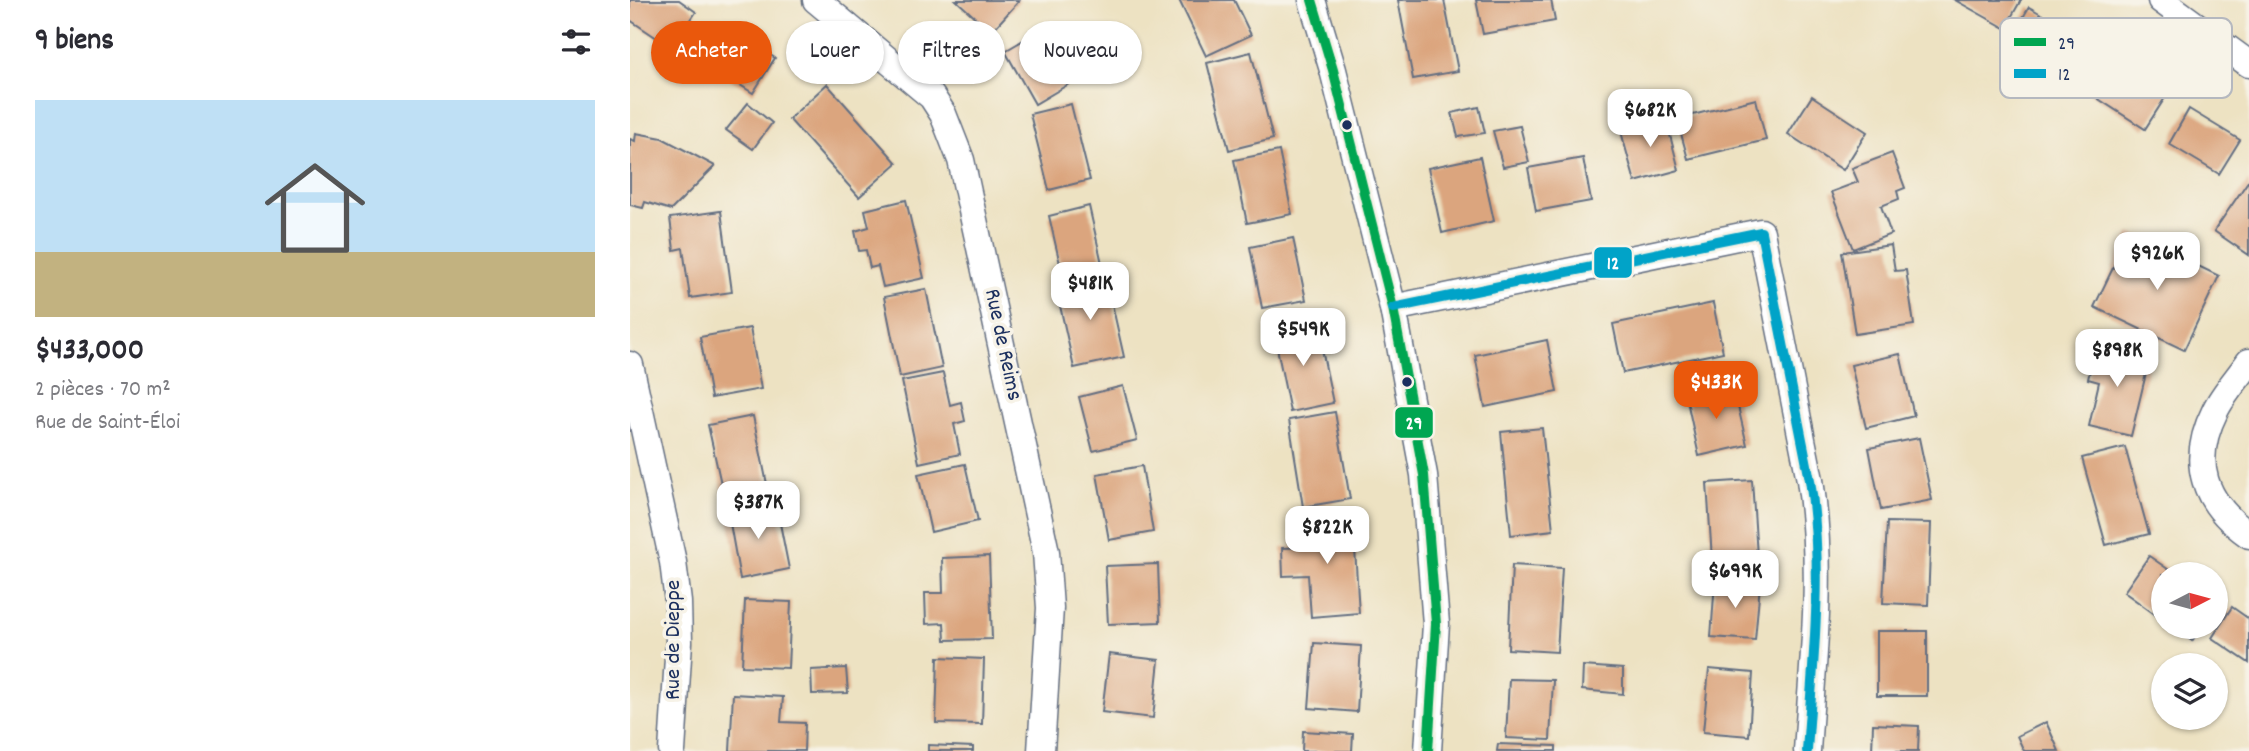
<!DOCTYPE html>
<html lang="fr">
<meta charset="utf-8">
<style>
body{margin:0;font-family:Dekko,sans-serif;background:#f7f7f7;color:#2b2b33;height:100vh;display:flex;flex-direction:column;font-size:26px;white-space:nowrap}
*{box-sizing:border-box;margin:0}
p{font-size:23px;color:#7c7c81}
.icon{flex:none;width:38px;height:38px;fill:none;stroke:currentColor;stroke-width:2;stroke-linecap:round;stroke-linejoin:round}
.map{position:relative;flex:1;overflow:hidden}
.drawer{display:flex;flex-direction:column;background:#fff;width:630px}
.drawer>*{flex:none}
.hud{position:absolute;left:21px;top:21px;width:665px;height:63px;display:flex;gap:14px}
.needle{width:46px;rotate:84deg}
.buttons{position:absolute;left:1521px;top:562px;display:grid;gap:14px}
.buttons a{display:grid;place-items:center;width:77px;height:77px;border-radius:50%;background:#fff;box-shadow:0 2px 5px #0004;font-size:35px}
.price{position:absolute;translate:-50% -60px;padding:0 16px;border-radius:14px;background:#fff;color:#222;font-size:23px;line-height:46px;filter:drop-shadow(0 2px 4px #0008)}
.price::after{content:'';position:absolute;left:50%;top:42px;width:21px;height:16px;margin-left:-10px;background:inherit;clip-path:polygon(0 0,100% 0,50% 100%)}
.price.selected{background:#ea580c;color:#fff}
ul{padding:0;list-style:none}
li{display:grid;align-content:center;gap:14px;height:371px;padding:0 35px}
li+li{border-top:2px solid #e1e1e2}
li span{display:grid;place-items:center;height:217px;border-radius:0px;color:#555}
li>.icon{margin-inline-start:auto}
span .icon{width:126px;height:126px;fill:#fffc;stroke-width:1}
li b{font-size:30px}
h2{display:flex;justify-content:space-between;align-items:center;height:84px;padding:0 35px;font-size:30px}
.pill{padding:0 24px;border-radius:32px;background:#fff;box-shadow:0 2px 5px #0004;font-size:24px;line-height:63px}
.pill.selected{background:#ea580c;color:#fff}
main{display:flex;flex:1;min-height:0}
.map>svg:first-child{display:block}
</style>
<main>
<section class="drawer">
<h2>9 biens<svg class="icon" aria-label="filters" viewBox="0 0 24 24"><path d="M4 7h16M4 17h16"/><circle cx="9" cy="7" r="2"/><circle cx="15" cy="17" r="2"/></svg></h2>
<ul>
<li><span style="background:linear-gradient(#bfe0f5 70%,#c2b280 0)"><svg class="icon" aria-label="home" viewBox="0 0 24 24"><path d="M3 11l9-7 9 7M6 9v11h12V9"/></svg></span><div><b>$433,000</b><p>2 pièces · 70 m²</p><p>Rue de Saint-Éloi</p></div></li>
</ul>
</section>
<div class="map">
<svg width="1619" height="751" viewBox="0 0 1619 751">
<rect width="100%" height="100%" fill="#f7f3e8"/>
<filter id="ink" filterUnits="userSpaceOnUse"><feTurbulence type="fractalNoise" baseFrequency=".0143" numOctaves="2"/><feDisplacementMap in="SourceGraphic" scale="14" xChannelSelector="R" yChannelSelector="G"/><feConvolveMatrix kernelMatrix="1 2 1 2 8 2 1 2 1" color-interpolation-filters="sRGB"/></filter>
<filter id="wash" filterUnits="userSpaceOnUse"><feTurbulence type="fractalNoise" baseFrequency=".00686" numOctaves="4" result="noise"/><feDisplacementMap in="SourceGraphic" scale="28" xChannelSelector="R" yChannelSelector="G"/><feGaussianBlur stdDeviation="1.57" result="paint"/><feColorMatrix in="noise" values="0 0 0 0 0 0 0 0 0 0 0 0 0 0 0 0 0 1.4 0 .05"/><feComposite in="paint" operator="in"/></filter>
<g filter="url(#wash)">
<rect width="100%" height="100%" fill="#ede2c2"/>
<g id="blocks">
<g fill="#dba57e">
<polygon points="0,0 49,0 66,12 42,48 0,20"/>
<polygon points="326,0 390,0 361,32"/>
<polygon points="549,0 604,0 621,35 576,56"/>
<polygon points="768,0 814,0 828,71 783,79"/>
<polygon points="846,0 921,0 925,21 853,34"/>
<polygon points="1325,0 1391,0 1375,28"/>
<polygon points="1399,7 1465,45 1445,80 1379,42"/>
<polygon points="89,23 145,58 123,93 67,58"/>
<polygon points="414,28 444,81 405,104 375,51"/>
<polygon points="621,52 643,139 599,150 577,63"/>
<polygon points="1475,54 1538,93 1515,129 1453,89"/>
<polygon points="197,84 267,163 229,197 159,119"/>
<polygon points="1182,96 1237,132 1213,170 1158,134"/>
<polygon points="1126,99 1136,140 1058,159 1047,119"/>
<polygon points="118,103 142,123 123,149 96,130"/>
<polygon points="441,104 460,180 419,190 400,114"/>
<polygon points="849,107 855,133 828,137 822,113"/>
<polygon points="1559,109 1610,140 1589,174 1539,144"/>
<polygon points="1035,116 1049,170 1005,182 990,128"/>
<polygon points="890,126 899,162 873,167 863,131"/>
<polygon points="6,133 32,138 85,166 41,210 15,202 13,208 0,205 0,139 5,141"/>
<polygon points="649,151 662,214 617,223 604,160"/>
<polygon points="1262,153 1275,188 1267,191 1269,199 1251,206 1261,234 1223,249 1201,192 1228,182 1222,168"/>
<polygon points="850,157 864,221 812,233 798,168"/>
<polygon points="953,158 961,201 906,211 898,168"/>
<polygon points="1619,180 1619,255 1584,231"/>
<polygon points="276,200 294,278 253,287 248,266 240,268 236,250 229,251 225,231 239,227 235,210"/>
<polygon points="459,206 473,268 433,277 419,216"/>
<polygon points="91,211 102,292 60,298 53,248 44,250 40,218"/>
<polygon points="1500,233 1589,276 1554,350 1464,307"/>
<polygon points="663,238 676,300 632,308 620,247"/>
<polygon points="1261,245 1265,271 1276,270 1284,325 1225,334 1212,252"/>
<polygon points="476,277 494,357 444,368 426,288"/>
<polygon points="296,289 312,368 270,377 254,297"/>
<polygon points="1083,303 1093,352 993,373 983,324"/>
<polygon points="687,325 703,403 660,412 644,333"/>
<polygon points="120,328 131,389 81,398 70,337"/>
<polygon points="917,340 927,392 855,407 845,355"/>
<polygon points="1466,345 1520,357 1501,436 1459,426 1469,382 1458,379"/>
<polygon points="1270,354 1284,416 1236,428 1221,365"/>
<polygon points="313,373 320,405 331,402 335,421 324,424 330,454 289,463 272,381"/>
<polygon points="1103,385 1117,445 1069,456 1056,396"/>
<polygon points="493,386 507,440 463,451 449,397"/>
<polygon points="705,412 720,499 673,507 659,420"/>
<polygon points="123,416 137,484 93,493 78,425"/>
<polygon points="912,428 923,530 881,535 871,432"/>
<polygon points="1289,438 1302,500 1251,510 1239,448"/>
<polygon points="1495,447 1519,534 1476,545 1452,458"/>
<polygon points="335,464 348,521 301,532 288,474"/>
<polygon points="512,466 523,532 479,540 467,474"/>
<polygon points="1122,480 1128,571 1083,574 1077,483"/>
<polygon points="146,503 159,569 110,579 98,512"/>
<polygon points="723,517 729,613 681,617 678,575 653,576 652,548 676,547 674,521"/>
<polygon points="1257,522 1301,523 1298,605 1253,603"/>
<polygon points="359,556 362,639 315,640 314,623 296,624 295,593 313,593 312,558"/>
<polygon points="1519,556 1545,574 1533,574 1533,620 1494,592"/>
<polygon points="528,564 530,622 478,624 475,566"/>
<polygon points="882,565 932,568 927,652 878,649"/>
<polygon points="1085,581 1130,584 1125,640 1081,637"/>
<polygon points="115,600 161,602 158,668 112,666"/>
<polygon points="1602,607 1619,619 1619,663 1582,638"/>
<polygon points="1542,626 1572,626 1562,641"/>
<rect x="1247" y="631" width="50" height="65"/>
<polygon points="684,643 731,646 727,712 679,708"/>
<polygon points="479,654 529,660 523,718 472,712"/>
<polygon points="308,657 354,659 352,724 306,723"/>
<polygon points="953,666 993,669 993,694 952,690"/>
<polygon points="216,668 218,693 182,694 181,670"/>
<polygon points="1079,669 1123,673 1119,736 1073,732"/>
<polygon points="879,679 923,680 920,740 876,738"/>
<polygon points="103,694 153,697 151,722 175,723 174,751 100,751"/>
<polygon points="1416,722 1429,751 1394,751 1387,736"/>
<polygon points="1243,724 1289,726 1288,751 1242,751"/>
<polygon points="673,731 723,734 722,751 672,751"/>
<polygon points="868,744 926,746 926,751 867,751"/>
<polygon points="298,745 343,747 343,751 298,751"/>
</g>
</g>
</g>
<g filter="url(#ink)">
<use href="#blocks" fill-opacity="0" stroke="#646e81" stroke-width="2"/>
<g fill="none" stroke-linecap="round" stroke-linejoin="round">
<defs>
<g id="street">
<polyline points="186,0 302,97 313,114 331,160 416,552 420,608 411,751"/>
<polyline points="682,0 703,70 763,308 794,475 806,624 798,751"/>
<polyline points="1531,0 1619,64"/>
<path d="M 763,308 L 1131,232 L 1180,480 C 1194,570 1183,660 1177,751"/>
<path d="M 1619,362 C 1608,378 1593,394 1585,411 C 1559,463 1574,503 1619,535"/>
<polyline points="0,365 43,562 48,602 49,642 42,751"/>
</g>
</defs>
<use href="#street" stroke="#646e81" stroke-width="29"/>
<use href="#street" stroke="#fff" stroke-width="26"/>
<defs>
<polyline id="bus-1" points="682,0 703,70 763,308 794,475 806,624 798,751"/>
<path id="bus-2" d="M 763,308 L 1131,232 L 1180,480 C 1194,570 1183,660 1177,751"/>
</defs>
<use href="#bus-1" stroke="#f7f3e8" stroke-width="16"/>
<use href="#bus-2" stroke="#f7f3e8" stroke-width="16"/>
<use href="#bus-1" stroke="#00a651" stroke-width="10"/>
<use href="#bus-2" stroke="#01a3c8" stroke-width="10"/>
</g>
</g>
<g fill="#1b2f5e" stroke="#f7f3e8" stroke-width="2.5">
<circle cx="717" cy="125" r="6"/>
<circle cx="777" cy="382" r="6"/>
</g>
<g text-anchor="middle" dominant-baseline="central" stroke-width="7" stroke-linejoin="round" paint-order="stroke">
<g font-size="23" fill="#1b2f5e" stroke="#f7f3e8">
<text transform="translate(372 345) rotate(78)">Rue de Reims</text>
<text transform="translate(44 640) rotate(-90)">Rue de Dieppe</text>
</g>
</g>
<rect x="1370" y="18" width="232" height="80" rx="10" fill="#f7f3e8" stroke="#b5b8bf" stroke-width="2"/>
<rect x="1384" y="38" width="32" height="8" fill="#00a651"/>
<rect x="1384" y="69" width="32" height="9" fill="#01a3c8"/>
<g font-size="19" fill="#1b2f5e">
<text x="1428" y="49">29</text>
<text x="1428" y="80">12</text>
</g>
<g stroke="#f7f3e8" stroke-width="2.5">
<rect x="963" y="246" width="40" height="33" rx="7" fill="#01a3c8"/>
<rect x="764" y="406" width="40" height="33" rx="7" fill="#00a651"/>
</g>
<g font-size="19" text-anchor="middle" font-weight="bold" fill="#fff">
<text x="983" y="269">12</text>
<text x="784" y="429">29</text>
</g>
</svg>
<div class="buttons">
<a><svg class="needle" viewBox="-14 -14 28 28"><path d="M0-13l5 13h-10z" fill="#e53935"/><path d="M0 13l5-13h-10z" fill="#7c7c81"/></svg></a>
<a><svg class="icon" aria-label="layers" viewBox="0 0 24 24"><path d="M12 4l9 5-9 5-9-5zM3 14l9 5 9-5"/></svg></a>
</div>
<b class="price" style="left:1020px;top:149px">$682K</b>
<b class="price" style="left:1527px;top:292px">$926K</b>
<b class="price" style="left:460px;top:322px">$481K</b>
<b class="price" style="left:673px;top:368px">$549K</b>
<b class="price" style="left:1487px;top:389px">$898K</b>
<b class="price selected" style="left:1086px;top:421px">$433K</b>
<b class="price" style="left:128px;top:541px">$387K</b>
<b class="price" style="left:697px;top:566px">$822K</b>
<b class="price" style="left:1105px;top:610px">$699K</b>
<div class="hud">
<a class="pill selected">Acheter</a>
<a class="pill">Louer</a>
<a class="pill">Filtres</a>
<a class="pill">Nouveau</a>
</div>
</div>
</main>
